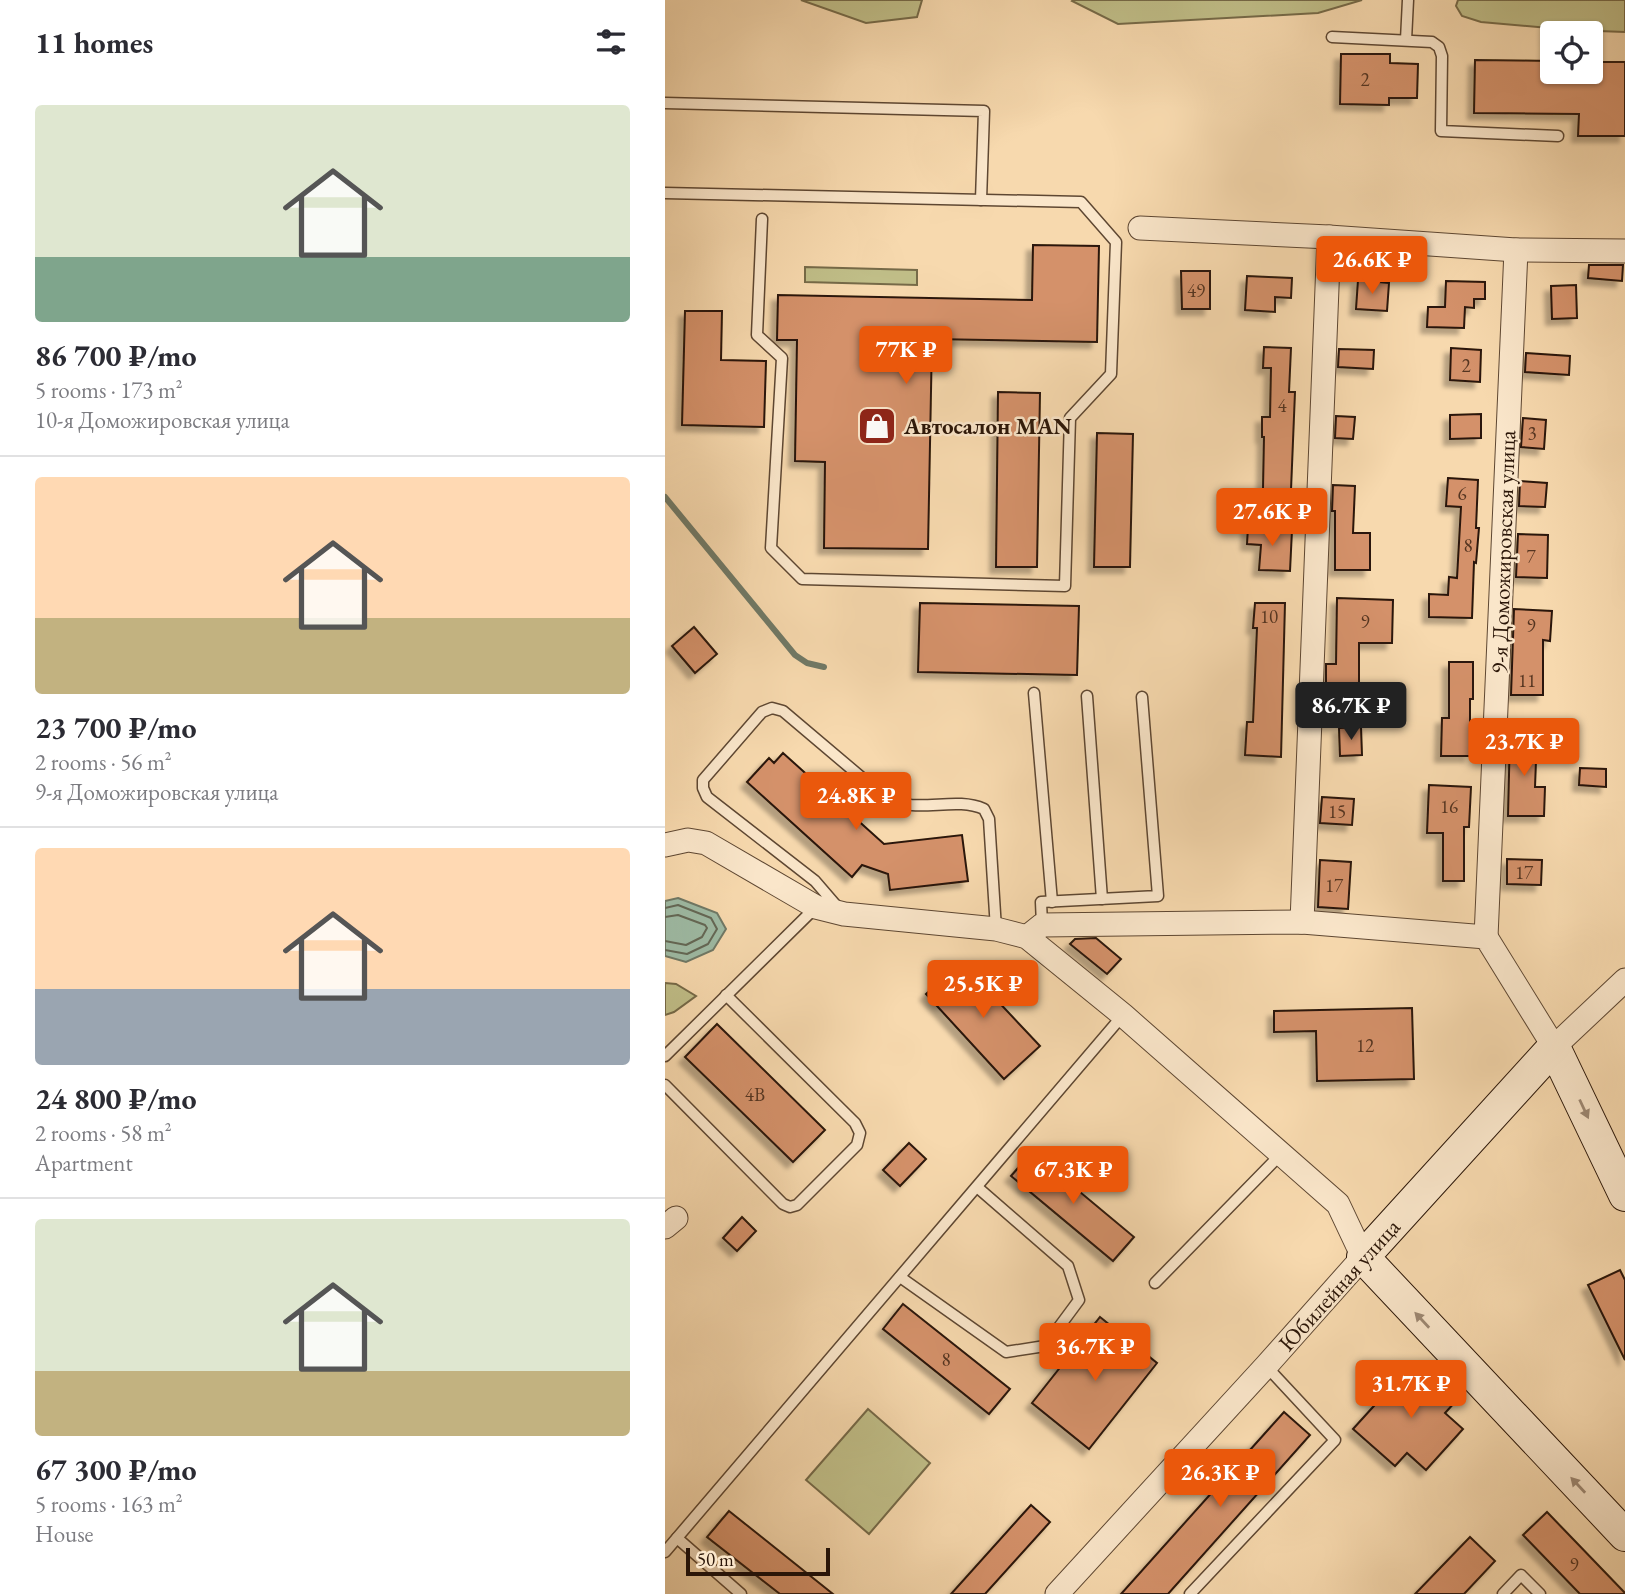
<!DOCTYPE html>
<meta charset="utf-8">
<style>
body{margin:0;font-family:"EB Garamond",serif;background:#f2f2f3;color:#2b2b33;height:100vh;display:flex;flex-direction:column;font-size:26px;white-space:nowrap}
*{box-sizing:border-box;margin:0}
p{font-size:23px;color:#7c7c81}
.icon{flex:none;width:38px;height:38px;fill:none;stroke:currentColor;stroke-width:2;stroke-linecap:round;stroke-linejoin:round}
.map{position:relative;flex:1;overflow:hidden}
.sheet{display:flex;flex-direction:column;background:#fff;width:665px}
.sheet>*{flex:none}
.tools{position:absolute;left:875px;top:21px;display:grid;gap:14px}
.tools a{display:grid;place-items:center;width:63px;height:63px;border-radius:7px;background:#fff;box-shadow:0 2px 5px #0004;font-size:35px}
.scale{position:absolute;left:21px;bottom:18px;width:144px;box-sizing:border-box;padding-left:7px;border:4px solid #2b1608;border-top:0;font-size:19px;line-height:24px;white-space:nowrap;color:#2b1608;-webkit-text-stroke:5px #fae6ca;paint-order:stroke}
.price{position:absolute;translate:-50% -60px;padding:0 16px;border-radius:7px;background:#ea580c;color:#fff;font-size:23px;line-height:46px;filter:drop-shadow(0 2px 4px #0008)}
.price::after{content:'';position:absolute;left:50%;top:42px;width:21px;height:16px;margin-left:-10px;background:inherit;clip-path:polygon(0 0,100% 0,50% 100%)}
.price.on{background:#222;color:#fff}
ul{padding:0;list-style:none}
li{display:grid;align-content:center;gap:14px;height:371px;padding:0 35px}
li+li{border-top:2px solid #e1e1e2}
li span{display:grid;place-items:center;height:217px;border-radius:7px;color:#555}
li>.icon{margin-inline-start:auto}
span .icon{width:126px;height:126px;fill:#fffc;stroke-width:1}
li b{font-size:30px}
h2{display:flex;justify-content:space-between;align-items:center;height:84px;padding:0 35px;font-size:30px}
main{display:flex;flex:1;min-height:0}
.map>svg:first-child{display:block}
</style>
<main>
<section class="sheet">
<h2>11 homes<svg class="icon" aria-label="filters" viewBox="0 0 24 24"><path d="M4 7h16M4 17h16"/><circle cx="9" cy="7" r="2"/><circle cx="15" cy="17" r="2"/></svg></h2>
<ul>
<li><span style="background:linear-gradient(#dfe7d0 70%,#7fa58c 0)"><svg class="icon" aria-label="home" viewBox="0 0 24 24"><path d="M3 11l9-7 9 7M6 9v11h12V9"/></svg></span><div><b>86 700 ₽/mo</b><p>5 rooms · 173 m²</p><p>10-я Доможировская улица</p></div></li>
<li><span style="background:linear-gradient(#ffd9b3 65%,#c2b280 0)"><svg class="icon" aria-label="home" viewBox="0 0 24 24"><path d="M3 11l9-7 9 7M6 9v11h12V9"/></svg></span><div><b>23 700 ₽/mo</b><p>2 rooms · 56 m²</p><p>9-я Доможировская улица</p></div></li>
<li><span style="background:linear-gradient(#ffd9b3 65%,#9aa5b1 0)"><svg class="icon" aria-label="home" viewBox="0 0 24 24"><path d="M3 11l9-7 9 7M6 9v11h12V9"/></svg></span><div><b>24 800 ₽/mo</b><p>2 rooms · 58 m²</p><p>Apartment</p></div></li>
<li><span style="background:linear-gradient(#dfe7d0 70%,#c2b280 0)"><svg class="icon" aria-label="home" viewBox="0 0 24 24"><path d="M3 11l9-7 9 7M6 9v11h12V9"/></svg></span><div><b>67 300 ₽/mo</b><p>5 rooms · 163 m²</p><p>House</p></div></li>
</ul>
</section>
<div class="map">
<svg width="960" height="1594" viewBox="0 0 960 1594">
<defs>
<filter id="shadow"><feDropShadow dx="-6" dy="6" stdDeviation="2" flood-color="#0004"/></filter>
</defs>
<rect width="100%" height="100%" fill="#f7d9ae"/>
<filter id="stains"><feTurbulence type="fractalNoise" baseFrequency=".00286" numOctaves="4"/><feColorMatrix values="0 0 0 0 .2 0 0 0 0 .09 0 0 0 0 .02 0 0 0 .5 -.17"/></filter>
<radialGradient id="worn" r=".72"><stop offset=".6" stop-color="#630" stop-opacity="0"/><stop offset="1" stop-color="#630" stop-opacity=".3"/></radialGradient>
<g fill="#c0be88" stroke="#766a48" stroke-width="2">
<polygon points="136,0 257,0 252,17 201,23"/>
<polygon points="408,0 697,0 653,13 453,24 407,1"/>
<polygon points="793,0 960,0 960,32 906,30 816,22 797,16 791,6"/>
<polygon points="140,267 252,270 252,285 140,282"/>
<polygon points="0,983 11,984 31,996 9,1012 0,1015"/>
<polygon points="203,1409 265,1463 204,1534 141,1480"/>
</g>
<polygon fill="#9ebba5" stroke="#707966" stroke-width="2" points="13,898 52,913 61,929 48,950 21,962 0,956 0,901"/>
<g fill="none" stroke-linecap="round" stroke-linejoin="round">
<g stroke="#646856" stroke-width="2">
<polyline points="0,908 13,905 46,918 52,929 43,944 22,954 0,950"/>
<polyline points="0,917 13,915 40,925 42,928 37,937 21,945 0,941"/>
</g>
<polyline stroke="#707966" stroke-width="6" points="0,497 130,655 142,663 159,667"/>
</g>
<g fill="#d4916b" stroke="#2b1608" stroke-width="2" filter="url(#shadow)">
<polygon points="676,54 725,54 725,63 753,64 752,98 724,98 724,105 675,104"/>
<polygon points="810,60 887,61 887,72 926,72 926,62 960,62 960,136 913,136 914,114 809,113"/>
<polygon points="368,245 434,246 432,342 267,339 263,549 159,548 160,462 130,461 132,340 112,340 113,295 367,300"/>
<polygon points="924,265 958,265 957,281 923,278"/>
<polygon points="516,271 545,271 545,309 517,309"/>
<polygon points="582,276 627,278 626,298 610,297 610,312 580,310"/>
<polygon points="693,280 724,283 722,311 691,309"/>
<polygon points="781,281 820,282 820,299 809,299 809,308 800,307 799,328 762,327 763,307 780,307"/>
<polygon points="911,285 912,318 887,319 886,286"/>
<polygon points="20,311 57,311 56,360 101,361 99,427 17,425"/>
<polygon points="599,347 626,348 624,392 630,392 626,490 598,489 599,437 597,437 597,417 605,417 606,368 598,368"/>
<polygon points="786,348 816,350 815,382 785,380"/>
<polygon points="674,349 709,350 708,369 673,367"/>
<polygon points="861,353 905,356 904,375 860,372"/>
<polygon points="333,392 375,393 372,567 331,567"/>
<polygon points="816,414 816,438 785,439 785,415"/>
<polygon points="671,416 690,417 688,439 670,438"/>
<polygon points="858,418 881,420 879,449 856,447"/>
<polygon points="432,433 468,434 465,567 429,567"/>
<polygon points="783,478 813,480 811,528 814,528 811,563 809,562 807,618 764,617 764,594 783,595 784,577 792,578 796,507 781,506"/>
<polygon points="855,481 882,483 880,507 854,506"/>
<polygon points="668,485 690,486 688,533 705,533 705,570 670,570 670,511 667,511"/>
<polygon points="583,527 627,530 625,571 594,570 596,545 582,544"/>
<polygon points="853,534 883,535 882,578 851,577"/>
<polygon points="672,598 728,600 727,643 694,643 694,691 661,691 661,664 671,664"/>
<polygon points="255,603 414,606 412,675 253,672"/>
<polygon points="590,603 620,603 616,757 580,755 582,722 588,722 592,628 588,628"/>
<polygon points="849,609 887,611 885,641 878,640 878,695 846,695"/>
<polygon points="29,627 52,654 30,673 7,646"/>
<polygon points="784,662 808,662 808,699 805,699 805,756 776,756 777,718 784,718"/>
<polygon points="696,727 697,755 675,756 674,728"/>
<polygon points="845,733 872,734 870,787 880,787 879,816 843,816"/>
<polygon points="118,753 219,844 297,835 303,881 225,890 223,874 197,865 187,877 82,782 104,758 109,763"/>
<polygon points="915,768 941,769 941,787 914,785"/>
<polygon points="764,785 806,787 804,827 799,827 799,881 778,881 778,833 762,833"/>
<polygon points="657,797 689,799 687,825 655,823"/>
<polygon points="842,859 877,860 876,885 842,884"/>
<polygon points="655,860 686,862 683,909 653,907"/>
<polygon points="431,938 456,959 442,974 405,944 410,939"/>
<polygon points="296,962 375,1046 339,1079 261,994"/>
<polygon points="747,1008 749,1079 652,1081 651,1031 609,1032 609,1011"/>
<polygon points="52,1024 160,1130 128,1162 20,1057"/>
<polygon points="244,1143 261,1159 235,1186 218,1170"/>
<polygon points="367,1152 469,1237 448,1261 346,1176"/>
<polygon points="77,1217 91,1231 72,1251 58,1238"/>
<polygon points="955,1270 960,1280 960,1360 923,1285"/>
<polygon points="238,1304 345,1389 324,1414 218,1329"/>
<polygon points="435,1317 492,1363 424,1449 367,1403"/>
<polygon points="748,1363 791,1401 780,1413 798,1429 761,1470 742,1453 730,1466 688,1429"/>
<polygon points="619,1412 645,1435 503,1594 456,1594"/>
<polygon points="366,1505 385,1522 320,1594 286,1594"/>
<polygon points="64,1511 168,1594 115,1594 42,1537"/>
<polygon points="882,1512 960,1593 960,1594 915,1594 858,1535"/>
<polygon points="805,1537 830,1561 799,1594 750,1594"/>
</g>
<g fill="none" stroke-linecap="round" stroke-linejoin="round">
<defs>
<g id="lane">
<polyline points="667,37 767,42 774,47 777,56 776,131 893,136"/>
<polyline points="741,40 743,0"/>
<polyline points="0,103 319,111 316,200"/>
<polyline points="0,193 416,202 451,242 446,374 405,418 400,586 137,579 106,548 117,358 92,335 97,219"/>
<polyline points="369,693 387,902"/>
<polyline points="422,696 437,899"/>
<path d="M 175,910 L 150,881 L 42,797 L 38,788 L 38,780 L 97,712 L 107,708 L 118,711 L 222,799 C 254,814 289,796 319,809 L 324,819 L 331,929"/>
<polyline points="377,925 376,902 493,896 477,697"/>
<polyline points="0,1056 151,907"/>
<polyline points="0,1085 118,1204 125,1207 132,1205 192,1145 195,1133 190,1123 61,995"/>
<polyline points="235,1277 341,1352 380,1346 414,1300 403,1266 312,1187"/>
<polyline points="490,1283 617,1153"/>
<polyline points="12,1538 76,1594"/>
<polyline points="0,1552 458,1015"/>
<polyline points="525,1594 670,1440 601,1366"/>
<polyline points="838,1594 856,1575 875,1594"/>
</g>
<g id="street">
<polyline points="475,228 664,237 851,250 960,251"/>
<polyline points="0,845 23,840 41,843 151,907 179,914 331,929 362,937 458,1015 673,1204 698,1257 601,1366 392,1594"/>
<polyline points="637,922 664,237"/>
<polyline points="362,937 377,925 637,922 821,937 889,1047 960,980"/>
<polyline points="821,937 851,250"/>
<polyline points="0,1227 11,1218"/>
</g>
<polyline id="secondary" points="960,1195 889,1047 698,1257 960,1535"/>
</defs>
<use href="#lane" stroke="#5e4732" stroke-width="13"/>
<use href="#street" stroke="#5e4732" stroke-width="25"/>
<use href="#secondary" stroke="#2b1608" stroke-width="34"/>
<use href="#lane" stroke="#fae6ca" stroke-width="10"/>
<use href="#street" stroke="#fae6ca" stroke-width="23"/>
<use href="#secondary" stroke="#fae6ca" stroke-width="32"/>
</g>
<defs><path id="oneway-solid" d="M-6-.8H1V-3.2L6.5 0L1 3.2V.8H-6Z" transform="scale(1.75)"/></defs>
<g fill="#9d8873">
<use href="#oneway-solid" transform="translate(919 1109) rotate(65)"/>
<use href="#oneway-solid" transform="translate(757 1320) rotate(-133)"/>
<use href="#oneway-solid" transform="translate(913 1485) rotate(-133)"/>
</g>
<defs>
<symbol id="shop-square" viewBox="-11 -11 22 22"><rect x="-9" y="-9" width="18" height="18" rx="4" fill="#8f2418" stroke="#fae6ca"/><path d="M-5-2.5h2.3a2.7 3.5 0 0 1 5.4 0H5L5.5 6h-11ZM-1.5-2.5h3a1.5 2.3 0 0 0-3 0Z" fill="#fff"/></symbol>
</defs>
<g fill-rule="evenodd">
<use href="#shop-square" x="190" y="404" width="44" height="44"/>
</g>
<g text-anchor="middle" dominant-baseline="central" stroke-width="5" stroke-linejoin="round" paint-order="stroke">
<g font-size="19" fill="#553521">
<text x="700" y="79">2</text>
<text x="531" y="290">49</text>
<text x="801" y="365">2</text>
<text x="617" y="405">4</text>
<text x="867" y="433">3</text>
<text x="797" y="493">6</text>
<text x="803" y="545">8</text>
<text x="866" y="556">7</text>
<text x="604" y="616">10</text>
<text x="700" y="621">9</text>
<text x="866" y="625">9</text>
<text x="862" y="680">11</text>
<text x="784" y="806">16</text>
<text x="672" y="811">15</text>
<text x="859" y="872">17</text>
<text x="669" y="885">17</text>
<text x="700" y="1045">12</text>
<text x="90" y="1094">4В</text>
<text x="281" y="1359">8</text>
<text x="909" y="1564">9</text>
</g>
<g font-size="23" font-weight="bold" fill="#2b1608" stroke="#fae6ca" text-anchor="start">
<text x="239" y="426">Автосалон MAN</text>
</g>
<g font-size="23" fill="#2b1608" stroke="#fae6ca">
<text transform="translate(838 552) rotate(-88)">9-я Доможировская улица</text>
<text transform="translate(674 1285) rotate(-48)">Юбилейная улица</text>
</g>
</g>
<rect width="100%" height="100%" filter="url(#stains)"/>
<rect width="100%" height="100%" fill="url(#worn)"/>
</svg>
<div class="tools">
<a><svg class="icon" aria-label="locate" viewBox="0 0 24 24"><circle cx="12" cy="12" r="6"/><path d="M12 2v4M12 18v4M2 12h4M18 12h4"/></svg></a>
</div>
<div class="scale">50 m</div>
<b class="price" style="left:707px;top:296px">26.6K ₽</b>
<b class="price" style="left:241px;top:386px">77K ₽</b>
<b class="price" style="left:607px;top:548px">27.6K ₽</b>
<b class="price on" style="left:686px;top:742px">86.7K ₽</b>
<b class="price" style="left:859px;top:778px">23.7K ₽</b>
<b class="price" style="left:191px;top:832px">24.8K ₽</b>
<b class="price" style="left:318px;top:1020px">25.5K ₽</b>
<b class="price" style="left:408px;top:1206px">67.3K ₽</b>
<b class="price" style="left:430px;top:1383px">36.7K ₽</b>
<b class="price" style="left:746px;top:1420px">31.7K ₽</b>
<b class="price" style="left:555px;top:1509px">26.3K ₽</b>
</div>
</main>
